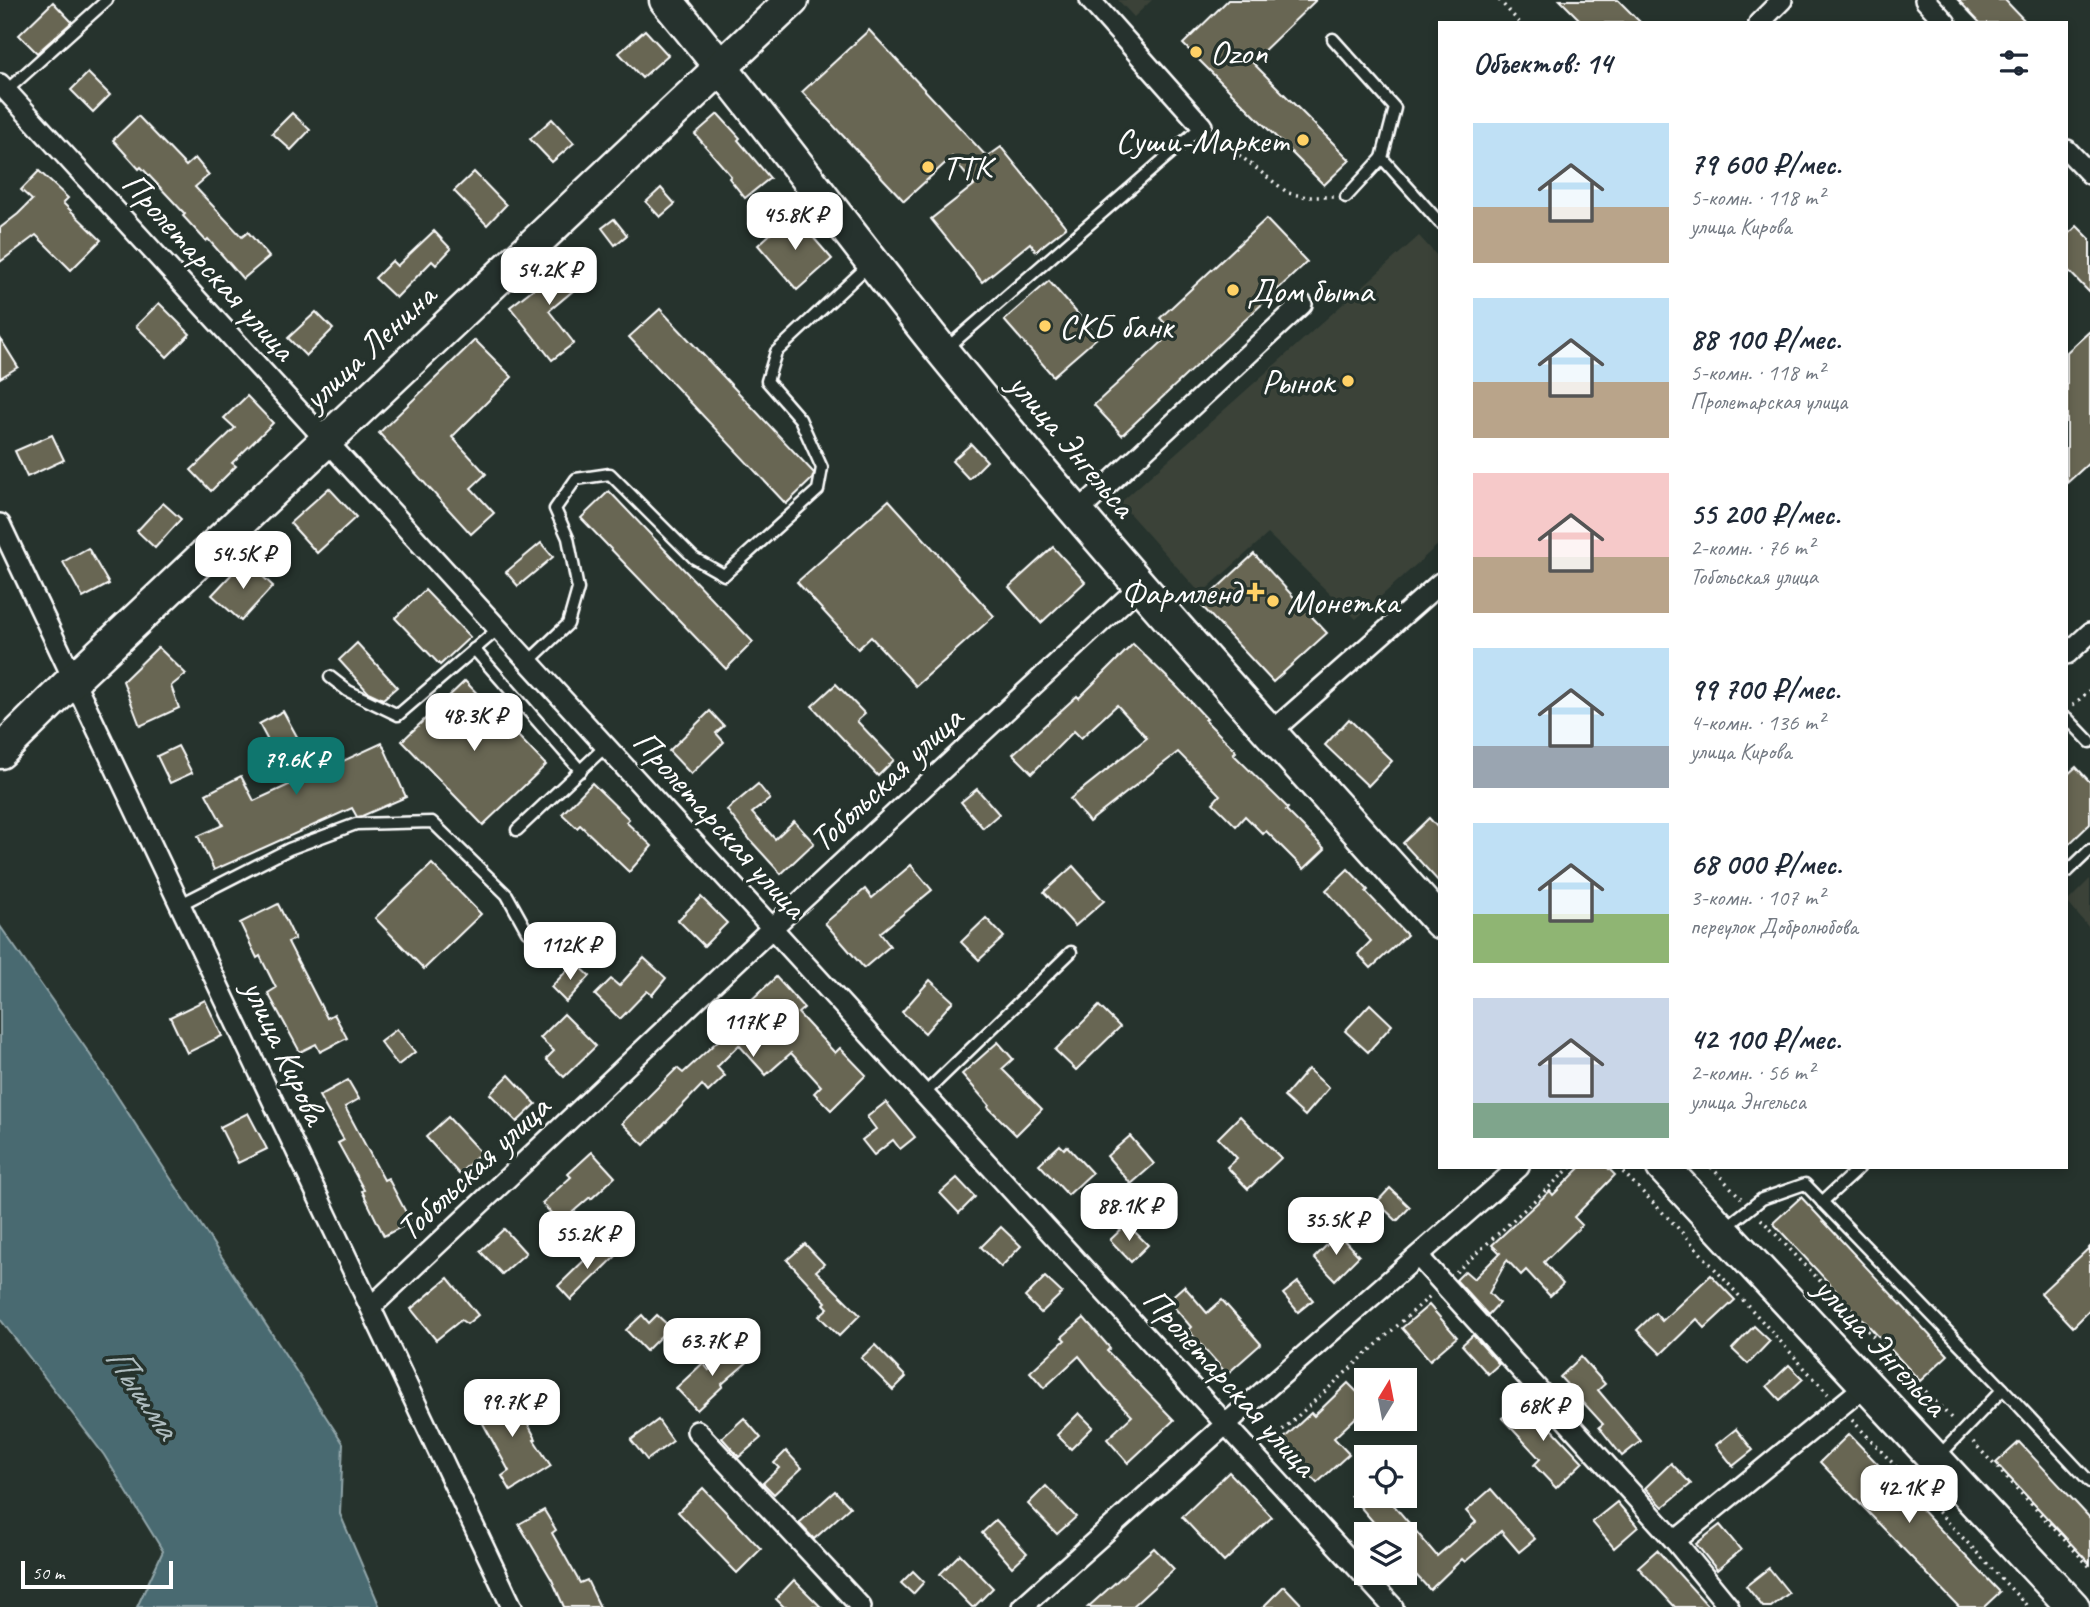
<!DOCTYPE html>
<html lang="ru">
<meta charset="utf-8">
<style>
body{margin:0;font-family:Caveat,sans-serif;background:#f6f6f7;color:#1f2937;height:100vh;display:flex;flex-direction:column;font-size:26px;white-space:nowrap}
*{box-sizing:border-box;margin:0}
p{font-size:23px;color:#747a83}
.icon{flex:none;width:38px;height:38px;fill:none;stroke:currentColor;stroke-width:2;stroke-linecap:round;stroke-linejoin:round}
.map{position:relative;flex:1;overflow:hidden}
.details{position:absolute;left:1438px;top:21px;width:630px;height:1148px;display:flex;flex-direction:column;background:#fff;border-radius:0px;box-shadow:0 4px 10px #0003}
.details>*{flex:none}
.needle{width:46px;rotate:10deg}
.controls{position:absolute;left:1354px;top:1368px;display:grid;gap:14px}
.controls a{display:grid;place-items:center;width:63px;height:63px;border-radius:0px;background:#fff;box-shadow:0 4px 10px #0003;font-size:35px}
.scale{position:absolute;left:21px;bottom:18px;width:152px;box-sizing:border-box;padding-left:7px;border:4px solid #fff;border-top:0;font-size:19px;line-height:24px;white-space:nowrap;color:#fff;-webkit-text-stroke:5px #26332d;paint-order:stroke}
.price{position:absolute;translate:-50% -60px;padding:0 16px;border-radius:14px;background:#fff;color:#222;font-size:23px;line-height:46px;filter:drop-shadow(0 2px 4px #0008)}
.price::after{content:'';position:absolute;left:50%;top:42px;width:21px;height:16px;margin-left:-10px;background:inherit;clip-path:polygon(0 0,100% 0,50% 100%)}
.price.current{background:#0f766e;color:#fff}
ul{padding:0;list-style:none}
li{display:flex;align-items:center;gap:21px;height:175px;padding:0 35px}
li span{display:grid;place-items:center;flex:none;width:196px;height:140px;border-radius:0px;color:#555}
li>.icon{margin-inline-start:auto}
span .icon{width:84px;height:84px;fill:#fffc;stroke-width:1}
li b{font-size:30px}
h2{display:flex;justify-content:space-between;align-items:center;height:84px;padding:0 35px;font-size:30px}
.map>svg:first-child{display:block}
</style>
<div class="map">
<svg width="2090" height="1607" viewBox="0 0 2090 1607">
<rect width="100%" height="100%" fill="#26332d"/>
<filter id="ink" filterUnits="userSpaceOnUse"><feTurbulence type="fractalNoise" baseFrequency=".0143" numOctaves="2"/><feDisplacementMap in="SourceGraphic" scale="14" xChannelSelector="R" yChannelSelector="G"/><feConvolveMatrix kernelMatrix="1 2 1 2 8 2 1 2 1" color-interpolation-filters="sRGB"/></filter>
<g filter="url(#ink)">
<g fill="#3a4238">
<polygon points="1118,0 1152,0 1134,17"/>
<polygon points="1419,236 1440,259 1440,543 1356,619 1268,534 1201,594 1120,503"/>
<polygon points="2090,879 2090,929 2067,902"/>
</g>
<polygon fill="#4a6b71" stroke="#92a6aa" stroke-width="2" points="0,926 89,1053 343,1443 340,1514 380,1607 137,1607 163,1551 104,1455 0,1319"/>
<g fill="#686652" stroke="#fff" stroke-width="2">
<polygon points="1228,0 1316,0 1252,62 1350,160 1324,185 1183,44"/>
<polygon points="1560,0 1618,0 1641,23 1583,23"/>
<polygon points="1958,0 2005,0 2027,23 1980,23"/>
<polygon points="53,2 72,22 37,53 19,35"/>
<polygon points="645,30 668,55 642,78 619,53"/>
<polygon points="869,30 987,157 1001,147 1066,227 1036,251 1030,243 982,282 931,219 974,185 952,157 904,201 802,92"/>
<polygon points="88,73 110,95 93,112 71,90"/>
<polygon points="292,113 310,130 291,150 272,133"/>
<polygon points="718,114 740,138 738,140 770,178 745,198 729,178 731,176 695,134"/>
<polygon points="138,116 186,166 195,158 209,175 195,187 242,237 248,232 269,257 243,279 208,239 206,241 183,216 185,214 141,167 139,169 113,140"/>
<polygon points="552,119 574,143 552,162 530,139"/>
<polygon points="39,171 68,198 63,203 101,240 71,270 36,235 0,262 0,228 18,214 32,200 21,190"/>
<polygon points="474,172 506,205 487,225 454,191"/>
<polygon points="661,188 675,204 660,217 646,202"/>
<polygon points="793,214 832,259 797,290 758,245"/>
<polygon points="614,219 627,235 615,245 602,228"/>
<polygon points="1266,219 1307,262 1122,435 1094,405 1173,332 1160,318"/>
<polygon points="2077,226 2090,239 2090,293 2067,269 2067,236"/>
<polygon points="434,231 451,249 436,265 432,261 396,298 375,278 392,261 397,266"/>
<polygon points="568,256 587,279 549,311 574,343 552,360 510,307 537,286 535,284"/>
<polygon points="1049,281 1098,337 1053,376 1004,320"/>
<polygon points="159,303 190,334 167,357 136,326"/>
<polygon points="660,309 814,473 812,479 786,504 629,337"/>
<polygon points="316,312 333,329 306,356 288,338"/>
<polygon points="2090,331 2090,462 2067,483 2067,352"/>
<polygon points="0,338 18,367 0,378"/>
<polygon points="475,340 512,377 452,437 486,474 471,488 494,513 471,534 379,433"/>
<polygon points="247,396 273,423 232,463 236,466 211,491 191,470 235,428 224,418"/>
<polygon points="52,435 64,460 27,477 15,451"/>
<polygon points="971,444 987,461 969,479 952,461"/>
<polygon points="329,488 356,517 317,553 290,523"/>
<polygon points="609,491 753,642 726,669 581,518"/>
<polygon points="889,500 994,616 916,686 871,637 858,649 797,582"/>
<polygon points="163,503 181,519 155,548 137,531"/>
<polygon points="541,543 553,557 518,586 506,572"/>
<polygon points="1053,547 1085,582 1041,623 1009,587"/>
<polygon points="88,548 109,584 83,598 63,562"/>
<polygon points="1254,554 1327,633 1273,682 1200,604"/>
<polygon points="245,560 273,586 241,621 212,595"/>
<polygon points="425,590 470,637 440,665 395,618"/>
<polygon points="357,643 397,687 383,699 368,692 339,660"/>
<polygon points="1133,644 1176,686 1207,719 1205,720 1236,751 1233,754 1288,808 1286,810 1325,849 1304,869 1266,831 1263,834 1245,816 1236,826 1213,803 1220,795 1178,752 1089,822 1070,799 1147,738 1117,705 1081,738 1074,731 1032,773 1013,754 1077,696 1079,698"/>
<polygon points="158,647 186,674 171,686 179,708 140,726 123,681"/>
<polygon points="465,681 546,765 483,825 402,741"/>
<polygon points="836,684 865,714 857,721 894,760 878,776 812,706"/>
<polygon points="283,711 317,773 382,743 406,797 362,816 357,817 352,808 214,870 198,836 223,825 206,794 241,776 254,801 291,784 259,724"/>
<polygon points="710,711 724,726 716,733 724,742 691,774 669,751"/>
<polygon points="1349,719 1392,761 1368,786 1325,745"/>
<polygon points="178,746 192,773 170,783 157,756"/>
<polygon points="2076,767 2090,782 2090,824 2067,846 2067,775"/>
<polygon points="592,783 629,819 626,822 652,846 629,872 580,825 577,828 562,814"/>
<polygon points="758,784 770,799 752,813 775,839 794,821 814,843 781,874 751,841 727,810"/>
<polygon points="977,789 999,814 983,828 961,802"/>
<polygon points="1429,818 1440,830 1440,883 1403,843"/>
<polygon points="432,864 481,914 424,969 375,918"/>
<polygon points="911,865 932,890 880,933 890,946 864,968 825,923 865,889 872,898"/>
<polygon points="1073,866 1104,901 1075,926 1044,892"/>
<polygon points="1348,869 1368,890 1366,892 1407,935 1371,968 1358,954 1371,941 1326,890"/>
<polygon points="701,897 727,923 704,946 678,920"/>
<polygon points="278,904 295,939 288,942 327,1018 334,1014 347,1038 320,1052 316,1044 300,1052 268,993 276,988 260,956 257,958 240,923"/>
<polygon points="986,918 1004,937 979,960 961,942"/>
<polygon points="644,958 666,978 652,995 647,991 620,1019 595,995 611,979 619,986"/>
<polygon points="575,962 590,976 566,1002 551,987"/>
<polygon points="776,977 804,1008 798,1013 835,1053 840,1048 866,1075 831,1110 814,1093 821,1086 791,1053 766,1075 739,1045 717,1067 725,1076 708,1092 702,1085 644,1145 622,1123 677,1068 683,1073 722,1037 717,1032"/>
<polygon points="930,980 953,1001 925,1033 902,1012"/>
<polygon points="205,1000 222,1036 187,1053 170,1017"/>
<polygon points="1370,1004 1392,1025 1368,1052 1345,1031"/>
<polygon points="1099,1006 1120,1027 1076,1070 1055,1050"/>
<polygon points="564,1014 596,1046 564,1077 546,1059 554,1051 540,1038"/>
<polygon points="397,1029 415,1052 398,1065 380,1042"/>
<polygon points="998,1042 1013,1059 1002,1069 1042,1109 1016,1135 988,1107 989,1105 962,1074"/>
<polygon points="1308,1069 1329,1088 1305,1116 1284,1097"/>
<polygon points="509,1075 536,1104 517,1122 490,1094"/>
<polygon points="348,1080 359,1099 345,1107 384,1180 388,1178 411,1222 384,1236 362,1191 364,1190 338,1143 344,1140 319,1096"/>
<polygon points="886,1102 915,1137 900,1149 893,1140 874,1155 862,1140 876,1129 867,1117"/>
<polygon points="248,1113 267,1149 238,1163 220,1127"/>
<polygon points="1240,1116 1281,1158 1248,1189 1227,1167 1237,1158 1218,1138"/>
<polygon points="448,1117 481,1153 459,1174 426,1137"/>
<polygon points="1130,1136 1154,1164 1131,1184 1107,1156"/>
<polygon points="1060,1145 1064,1149 1067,1146 1092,1173 1068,1195 1039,1164"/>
<polygon points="592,1152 615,1177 591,1199 590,1197 560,1223 542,1203 571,1177 568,1174"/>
<polygon points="1581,1167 1607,1167 1615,1175 1574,1217 1582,1225 1544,1262 1563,1284 1550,1296 1526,1270 1521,1275 1507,1260 1489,1293 1499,1303 1488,1315 1456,1280 1465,1271 1474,1279 1500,1253 1492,1245 1550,1191 1553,1195"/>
<polygon points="957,1178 975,1197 959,1213 940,1193"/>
<polygon points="1390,1188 1410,1207 1397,1221 1377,1202"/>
<polygon points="1801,1197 1948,1355 1920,1381 1773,1223"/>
<polygon points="1127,1224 1148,1245 1131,1262 1110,1240"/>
<polygon points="1001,1227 1021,1246 1001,1267 981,1247"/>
<polygon points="504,1229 526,1253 502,1274 480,1251"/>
<polygon points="1338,1234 1359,1256 1335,1280 1314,1258"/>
<polygon points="602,1243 616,1256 571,1300 558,1286"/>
<polygon points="805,1244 824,1264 816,1271 860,1315 839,1336 819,1316 828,1308 824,1304 826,1302 787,1260"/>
<polygon points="2090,1247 2090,1310 2073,1327 2041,1293"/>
<polygon points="1711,1275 1735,1300 1705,1328 1697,1319 1661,1354 1637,1330 1655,1313 1662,1321"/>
<polygon points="1045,1277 1062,1293 1041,1313 1025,1297"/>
<polygon points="448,1278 478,1315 467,1324 461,1320 436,1340 411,1309"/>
<polygon points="1298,1282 1313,1300 1298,1312 1283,1294"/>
<polygon points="1184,1286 1207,1313 1222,1300 1261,1344 1227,1374 1188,1330 1191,1327 1168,1300"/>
<polygon points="1429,1305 1457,1337 1430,1360 1402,1328"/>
<polygon points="642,1315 649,1323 657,1315 670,1327 646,1351 626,1330"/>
<polygon points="1084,1318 1110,1348 1107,1351 1174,1420 1128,1463 1107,1439 1132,1416 1104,1387 1079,1356 1044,1388 1030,1372 1065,1340 1062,1337"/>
<polygon points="1754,1326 1770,1341 1748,1364 1732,1349"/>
<polygon points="1473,1335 1499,1364 1488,1374 1462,1345"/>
<polygon points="875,1345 906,1377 893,1390 861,1358"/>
<polygon points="739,1346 751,1359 722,1384 723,1386 697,1410 676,1388 703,1363 709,1370"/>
<polygon points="1581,1357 1605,1384 1598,1390 1641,1441 1622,1456 1599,1427 1603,1424 1560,1377"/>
<polygon points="1789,1365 1803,1379 1780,1400 1767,1386"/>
<polygon points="1348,1383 1367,1402 1367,1407 1334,1438 1349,1454 1317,1483 1279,1443 1311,1413 1314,1416"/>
<polygon points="509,1389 536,1439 534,1440 551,1466 511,1491 502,1476 509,1471 474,1407"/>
<polygon points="1523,1398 1583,1462 1556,1488 1534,1465 1540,1459 1502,1418"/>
<polygon points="1079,1413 1093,1427 1071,1449 1057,1435"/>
<polygon points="744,1418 761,1438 739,1457 722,1438"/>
<polygon points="658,1420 673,1441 647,1460 631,1440"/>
<polygon points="1736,1429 1753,1450 1733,1466 1716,1445"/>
<polygon points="1849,1434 2000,1592 1984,1607 1959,1607 1820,1462"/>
<polygon points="2019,1442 2090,1518 2090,1564 1996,1463"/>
<polygon points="786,1451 802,1468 774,1494 763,1483 779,1468 774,1463"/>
<polygon points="1671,1463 1691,1484 1663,1507 1645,1488"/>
<polygon points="1229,1472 1272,1517 1224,1562 1182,1517"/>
<polygon points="1046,1486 1076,1517 1057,1534 1028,1504"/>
<polygon points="703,1488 761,1549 737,1573 678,1512"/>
<polygon points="1491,1489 1535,1539 1519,1552 1501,1531 1465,1562 1462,1559 1430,1590 1405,1563 1405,1535 1381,1535 1373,1526 1375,1524 1351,1496 1386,1496 1437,1556 1476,1522 1466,1511"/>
<polygon points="835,1491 850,1507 814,1539 799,1523"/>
<polygon points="1617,1502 1638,1527 1614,1548 1592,1522"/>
<polygon points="544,1510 556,1530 552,1533 580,1583 587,1580 600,1607 564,1607 552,1580 519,1524"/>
<polygon points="996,1520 1027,1553 1012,1567 982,1533"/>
<polygon points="1720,1525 1741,1550 1717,1570 1696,1544"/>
<polygon points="1154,1548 1174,1569 1132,1607 1088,1607"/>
<polygon points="1657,1550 1709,1607 1675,1607 1638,1567"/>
<polygon points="960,1554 993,1588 974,1607 972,1607 940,1574"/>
<polygon points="1769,1568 1789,1593 1771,1607 1763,1607 1746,1586"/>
<polygon points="913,1571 924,1582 913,1594 901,1583"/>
<polygon points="794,1580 821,1607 784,1607 776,1599"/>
<polygon points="1284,1586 1304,1607 1263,1607"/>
</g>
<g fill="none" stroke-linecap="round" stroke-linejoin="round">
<defs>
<g id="lane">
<polyline points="1333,39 1395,108 1382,158 1440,223"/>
<polyline points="6,91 107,0"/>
<polyline points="1346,197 1382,158"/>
<polyline points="946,349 1202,126"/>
<polyline points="474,649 581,771"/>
<polyline points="528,662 568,624 578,589 568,538 555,509 576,479 610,474 694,558 724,575 818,490 822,468 800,419 767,381 776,352 870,264"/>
<polyline points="330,677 348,691 398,715 498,629"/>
<polyline points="2067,718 2090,742"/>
<polyline points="517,830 606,746"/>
<polyline points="2067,872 2090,850"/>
<polyline points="181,904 289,849 356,824 432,822 507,895 527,931"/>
<polyline points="924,1094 1071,952"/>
<polyline points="1822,1202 1860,1167"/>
<polyline points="1725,1228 1762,1199 1805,1184 2003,1389 1938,1457"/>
<polyline points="2003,1389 2090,1482"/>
</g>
<g id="street">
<polyline points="1090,0 1202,126"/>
<polyline points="1925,0 1946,23"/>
<polyline points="1759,23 1782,0"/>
<polyline points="0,84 1393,1607"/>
<polyline points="2067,150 2090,174"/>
<polyline points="1078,512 1302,304"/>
<polyline points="0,524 512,1607"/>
<polyline points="2067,654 2090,633"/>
<polyline points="1270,733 1440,583"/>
<polyline points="1418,1256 1675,1541 1729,1607"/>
<polyline points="371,1307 772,928 1140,586"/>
<polyline points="697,1431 861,1607"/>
<polyline points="1675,1541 1865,1386"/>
<polyline points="1022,1607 1226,1424 1519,1167"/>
</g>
<g id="primary">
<path d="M 666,0 C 762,115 850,236 943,352 C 1102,548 1272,735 1440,922"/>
<polyline points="0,752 74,679 792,0"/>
<polyline points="1663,1167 2073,1607"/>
</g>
</defs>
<use href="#lane" stroke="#fff" stroke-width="15"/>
<use href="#street" stroke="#fff" stroke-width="24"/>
<use href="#primary" stroke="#fff" stroke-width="37"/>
<g stroke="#fff" stroke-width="3.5" stroke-dasharray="2 5" stroke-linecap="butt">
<polyline points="1499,0 1520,23"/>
<polyline points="1217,138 1288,193 1307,197 1334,197"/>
<polyline points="2073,705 2090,690"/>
<polyline points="1618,1167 1676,1226 1828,1394"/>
<polyline points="1711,1167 1741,1198"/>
<polyline points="1761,1219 1954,1421"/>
<polyline points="1456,1272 1571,1167"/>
<polyline points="1852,1420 2028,1607"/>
<polyline points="1973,1442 2090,1567"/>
<polyline points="1267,1444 1430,1296"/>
</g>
<use href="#lane" stroke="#26332d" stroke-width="10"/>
<use href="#street" stroke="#26332d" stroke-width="19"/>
<use href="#primary" stroke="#26332d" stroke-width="32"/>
</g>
</g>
<g fill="#ffd166" stroke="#26332d" stroke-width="2.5">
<circle cx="1196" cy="52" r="7"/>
<circle cx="1303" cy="140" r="7"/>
<circle cx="928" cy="167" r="7"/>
<circle cx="1233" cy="290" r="7"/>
<circle cx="1045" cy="326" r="7"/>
<circle cx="1348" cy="381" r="7"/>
<path d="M1251.5 581.5h7v7h7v7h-7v7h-7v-7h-7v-7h7z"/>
<circle cx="1273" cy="601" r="7"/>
</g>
<g text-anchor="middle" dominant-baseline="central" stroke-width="7" stroke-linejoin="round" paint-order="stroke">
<g font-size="35" fill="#fff" stroke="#26332d" text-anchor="start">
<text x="1210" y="52">Ozon</text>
<text x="1289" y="140" text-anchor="end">Суши-Маркет</text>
<text x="942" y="167">ТТК</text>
<text x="1247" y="290">Дом быта</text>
<text x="1059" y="326">СКБ банк</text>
<text x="1334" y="381" text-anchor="end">Рынок</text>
<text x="1241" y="592" text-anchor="end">Фармленд</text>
<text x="1287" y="601">Монетка</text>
</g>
<g font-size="35" fill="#fff" stroke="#26332d">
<text transform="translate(209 266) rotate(48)">Пролетарская улица</text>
<text transform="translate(369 347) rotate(-43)">улица Ленина</text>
<text transform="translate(1072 445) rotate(50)">улица Энгельса</text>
<text transform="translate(886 779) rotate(-43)">Тобольская улица</text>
<text transform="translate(720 824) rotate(48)">Пролетарская улица</text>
<text transform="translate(285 1052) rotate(65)">улица Кирова</text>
<text transform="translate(473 1168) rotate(-43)">Тобольская улица</text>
<text transform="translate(1881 1346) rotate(47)">улица Энгельса</text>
<text transform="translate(1230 1382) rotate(48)">Пролетарская улица</text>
</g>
<g font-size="37" font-style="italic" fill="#aebcbf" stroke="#26332d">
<text transform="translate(143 1392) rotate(56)">Пышма</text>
</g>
</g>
</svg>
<div class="controls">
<a><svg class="needle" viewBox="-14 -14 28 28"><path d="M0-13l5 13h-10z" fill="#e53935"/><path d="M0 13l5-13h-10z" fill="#747a83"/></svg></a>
<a><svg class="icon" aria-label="locate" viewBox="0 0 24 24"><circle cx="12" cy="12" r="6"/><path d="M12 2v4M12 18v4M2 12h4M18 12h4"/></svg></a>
<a><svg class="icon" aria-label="layers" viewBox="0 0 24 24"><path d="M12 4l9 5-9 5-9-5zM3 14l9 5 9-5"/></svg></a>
</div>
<div class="scale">50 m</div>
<b class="price" style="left:795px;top:252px">45.8K ₽</b>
<b class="price" style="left:549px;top:307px">54.2K ₽</b>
<b class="price" style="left:243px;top:591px">54.5K ₽</b>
<b class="price" style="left:474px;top:753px">48.3K ₽</b>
<b class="price current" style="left:296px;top:797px">79.6K ₽</b>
<b class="price" style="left:570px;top:982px">112K ₽</b>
<b class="price" style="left:753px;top:1059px">117K ₽</b>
<b class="price" style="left:1129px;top:1243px">88.1K ₽</b>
<b class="price" style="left:1336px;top:1257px">35.5K ₽</b>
<b class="price" style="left:587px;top:1271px">55.2K ₽</b>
<b class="price" style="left:712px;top:1378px">63.7K ₽</b>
<b class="price" style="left:512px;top:1439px">99.7K ₽</b>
<b class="price" style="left:1543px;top:1443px">68K ₽</b>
<b class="price" style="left:1909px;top:1525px">42.1K ₽</b>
<section class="details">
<h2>Объектов: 14<svg class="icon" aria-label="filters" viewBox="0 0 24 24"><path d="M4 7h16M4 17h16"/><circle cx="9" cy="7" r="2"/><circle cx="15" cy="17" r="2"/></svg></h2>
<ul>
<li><span style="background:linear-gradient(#bfe0f5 60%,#b9a48a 0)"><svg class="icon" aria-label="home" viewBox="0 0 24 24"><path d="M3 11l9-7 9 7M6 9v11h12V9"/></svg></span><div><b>79 600 ₽/мес.</b><p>5-комн. · 118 m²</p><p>улица Кирова</p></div></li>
<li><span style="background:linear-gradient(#bfe0f5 60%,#b9a48a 0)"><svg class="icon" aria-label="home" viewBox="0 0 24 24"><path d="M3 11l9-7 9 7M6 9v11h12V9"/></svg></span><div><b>88 100 ₽/мес.</b><p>5-комн. · 118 m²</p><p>Пролетарская улица</p></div></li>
<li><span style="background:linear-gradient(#f6c9c9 60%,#b9a48a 0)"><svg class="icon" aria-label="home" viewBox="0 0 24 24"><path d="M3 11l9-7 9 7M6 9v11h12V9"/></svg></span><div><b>55 200 ₽/мес.</b><p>2-комн. · 76 m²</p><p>Тобольская улица</p></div></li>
<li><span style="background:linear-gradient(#bfe0f5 70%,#9aa5b1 0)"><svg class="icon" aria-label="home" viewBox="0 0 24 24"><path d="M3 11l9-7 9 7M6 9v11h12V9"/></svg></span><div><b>99 700 ₽/мес.</b><p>4-комн. · 136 m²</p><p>улица Кирова</p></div></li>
<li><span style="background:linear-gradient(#bfe0f5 65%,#8fb573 0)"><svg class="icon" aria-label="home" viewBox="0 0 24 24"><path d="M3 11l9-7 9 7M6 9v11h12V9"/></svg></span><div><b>68 000 ₽/мес.</b><p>3-комн. · 107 m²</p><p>переулок Добролюбова</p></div></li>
<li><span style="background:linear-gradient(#c9d6e8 75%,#7fa58c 0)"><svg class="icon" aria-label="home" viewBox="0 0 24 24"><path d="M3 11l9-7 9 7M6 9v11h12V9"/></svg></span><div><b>42 100 ₽/мес.</b><p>2-комн. · 56 m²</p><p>улица Энгельса</p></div></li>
</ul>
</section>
</div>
